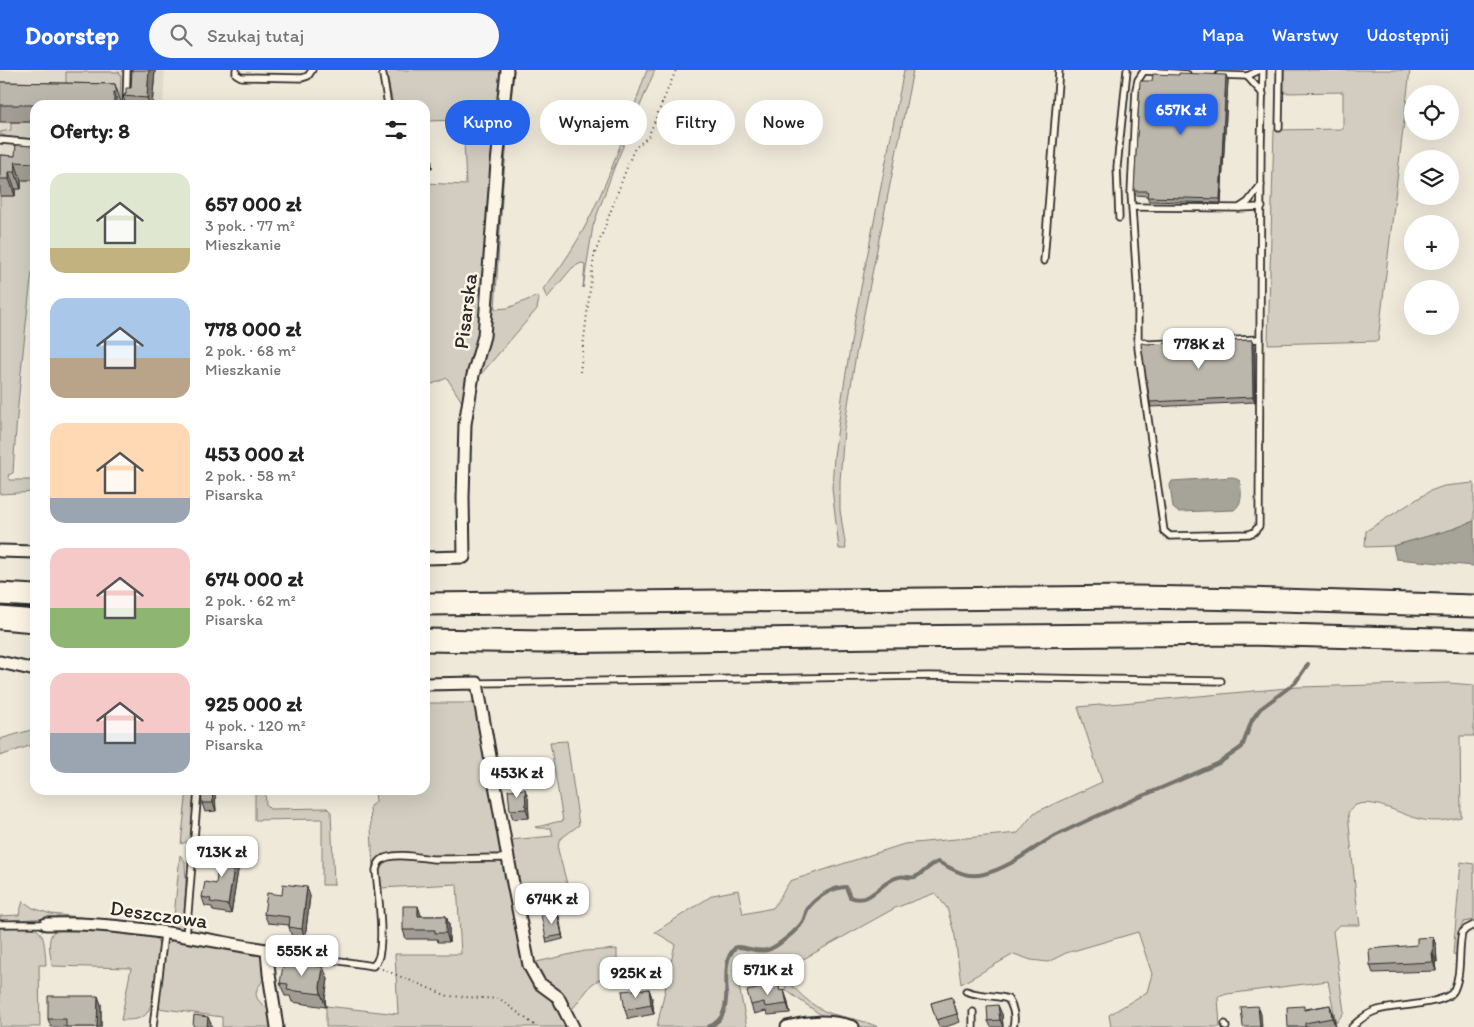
<!DOCTYPE html>
<html lang="pl">
<meta charset="utf-8">
<style>
body{margin:0;font-family:Itim,sans-serif;background:#f6f6f6;color:#222;height:100vh;display:flex;flex-direction:column;font-size:19px;white-space:nowrap}
*{box-sizing:border-box;margin:0}
p{font-size:16px;color:#767676}
.icon{flex:none;width:28px;height:28px;fill:none;stroke:currentColor;stroke-width:2;stroke-linecap:round;stroke-linejoin:round}
.map{position:relative;flex:1;overflow:hidden}
.drawer{position:absolute;left:30px;top:30px;width:400px;height:695px;display:flex;flex-direction:column;background:#fff;border-radius:15px;box-shadow:0 5px 20px #0002}
.drawer>*{flex:none}
.banner{position:absolute;left:445px;top:30px;width:475px;height:45px;display:flex;gap:10px}
.buttons{position:absolute;left:1404px;top:15px;display:grid;gap:10px}
.buttons a{display:grid;place-items:center;width:55px;height:55px;border-radius:50%;background:#fff;box-shadow:0 5px 20px #0002;font-size:25px}
.price{position:absolute;translate:-50% -42px;padding:0 11px;border-radius:10px;background:#fff;color:#222;font-size:16px;line-height:32px;filter:drop-shadow(0 1px 2px #0008)}
.price::after{content:'';position:absolute;left:50%;top:30px;width:15px;height:11px;margin-left:-8px;background:inherit;clip-path:polygon(0 0,100% 0,50% 100%)}
.price.selected{background:#2563eb;color:#fff}
ul{padding:0;list-style:none}
li{display:flex;align-items:center;gap:15px;height:125px;padding:0 20px}
li span{display:grid;place-items:center;flex:none;width:140px;height:100px;border-radius:15px;color:#555}
li>.icon{margin-inline-start:auto}
span .icon{width:60px;height:60px;fill:#fffc;stroke-width:1}
li b{font-size:21px}
h2{display:flex;justify-content:space-between;align-items:center;height:60px;padding:0 20px;font-size:21px}
.chip{padding:0 18px;border-radius:22px;background:#fff;box-shadow:0 5px 20px #0002;font-size:18px;line-height:45px}
.chip.selected{background:#2563eb;color:#fff}
header{display:flex;align-items:center;gap:30px;box-sizing:border-box;height:70px;padding:0 25px;background:#2563eb;color:#fff}
header strong{font-size:24px}
nav{display:flex;gap:28px;margin-inline-start:auto;font-size:18px}
.search{width:350px;height:45px;background:#f6f6f6;display:flex;align-items:center;gap:12px;box-sizing:border-box;padding:0 18px;border-radius:28px;color:#767676;font-size:19px}
.map>svg:first-child{display:block}
</style>
<header>
<strong>Doorstep</strong>
<div class="search"><svg class="icon" aria-label="search" viewBox="0 0 24 24"><circle cx="10" cy="10" r="6"/><path d="M15 15l6 6"/></svg>Szukaj tutaj</div>
<nav><a>Mapa</a><a>Warstwy</a><a>Udostępnij</a></nav>
</header>
<div class="map">
<svg width="1474" height="957" viewBox="0 0 1474 957">
<rect width="100%" height="100%" fill="#efe9da"/>
<filter id="ink" filterUnits="userSpaceOnUse"><feTurbulence type="fractalNoise" baseFrequency=".02" numOctaves="2"/><feDisplacementMap in="SourceGraphic" scale="10" xChannelSelector="R" yChannelSelector="G"/><feConvolveMatrix kernelMatrix="1 2 1 2 8 2 1 2 1" color-interpolation-filters="sRGB"/></filter>
<g filter="url(#ink)">
<polygon fill="#e0dacc" points="0,0 165,0 163,35 35,35 35,139 0,140"/>
<g fill="#d2cdc0" stroke="#7e7c76">
<polygon points="386,0 504,0 480,269 462,332 447,308 425,317 425,113 466,115 463,50 425,51 425,35 393,35"/>
<polygon points="510,0 514,0 503,113 495,239 508,238 537,226 539,229 537,239 475,311"/>
<path d="M 647,0 L 655,0 L 614,98 L 593,156 L 583,218 L 585,194 L 581,193 L 572,198 L 547,228 L 543,219 C 596,158 620,75 647,0 Z"/>
<polygon points="904,0 913,0 856,284 844,360 840,411 840,440 846,479 839,479 832,418 834,386 843,321 855,248"/>
<polygon points="1284,0 1410,0 1378,271 1268,274 1274,60 1343,59 1343,22 1284,23"/>
<polygon points="66,2 119,2 121,6 120,31 66,30"/>
<polygon points="11,52 35,52 35,69 8,67 0,64 0,62 11,60"/>
<path d="M 21,110 L 35,110 L 35,199 L 32,202 C 24,269 17,336 13,403 L 8,405 L 10,410 L 35,410 L 35,422 L 0,424 L 0,126 L 15,126 L 15,119 L 21,119 Z"/>
<polygon points="1474,413 1474,451 1453,459 1393,476 1365,477 1366,461 1430,421 1444,416"/>
<path d="M 1449,613 L 1474,615 L 1474,666 L 1460,666 L 1461,747 C 1447,750 1434,753 1419,749 C 1402,745 1374,728 1356,735 C 1353,737 1350,740 1348,743 L 1356,827 L 1360,855 L 1339,855 L 1333,861 L 1344,942 L 1336,953 L 1328,911 L 1227,924 L 1218,927 L 1220,957 L 1111,957 L 1109,945 L 1147,922 L 1152,904 L 1138,862 L 1066,883 L 1048,892 L 1031,890 L 1014,884 L 961,914 L 955,866 L 947,838 L 935,823 L 895,838 L 780,902 C 795,919 810,937 832,944 C 848,948 863,950 878,957 L 863,957 L 821,945 L 787,921 L 780,902 L 737,906 L 747,957 L 657,957 L 675,874 L 655,862 L 713,825 L 738,820 L 743,844 L 773,838 L 790,811 L 904,774 L 1018,763 L 1034,743 L 1102,712 L 1078,637 L 1298,617 Z"/>
<polygon points="425,633 478,633 504,784 436,786 399,783 381,788 376,793 373,800 370,736 376,732 375,720 425,720"/>
<polygon points="35,655 35,674 0,686 0,669 31,660"/>
<path d="M 567,671 L 579,755 L 559,770 L 558,780 L 571,829 L 520,834 L 510,770 L 553,766 L 551,758 L 537,758 L 535,757 C 545,756 552,752 563,751 L 550,672 Z"/>
<polygon points="187,720 195,720 191,770 181,774"/>
<polygon points="255,720 265,720 266,735 270,739 327,738 331,742 334,815 322,815 322,749 255,750"/>
<polygon points="180,785 185,791 186,814 183,859 180,862 49,848 0,851 0,846 19,845 23,831 33,838 51,844 173,857"/>
<polygon points="398,788 433,791 497,791 504,793 524,884 554,928 569,957 326,957 326,936 398,944 395,884 461,884 457,814 380,818 379,797 385,790"/>
<polygon points="1461,792 1474,794 1474,850 1464,852 1461,856 1456,885 1453,884"/>
<path d="M 66,856 L 154,866 L 157,869 L 159,874 C 157,888 156,939 144,946 C 138,950 128,950 121,950 L 131,898 L 52,896 C 50,879 43,860 66,856 Z"/>
<path d="M 0,858 C 40,857 44,852 46,895 L 39,895 L 40,957 L 0,957 Z"/>
<path d="M 174,870 L 184,870 L 261,883 C 263,889 265,897 265,903 C 265,914 249,920 260,932 C 263,935 266,937 269,940 L 272,957 L 222,957 L 222,947 L 158,938 L 165,878 L 168,873 Z"/>
<polygon points="617,879 617,899 592,914 570,942 549,918 532,893 585,881"/>
</g>
<g fill="#a6a399" stroke="#75736d">
<path d="M 1233,407 L 1240,411 C 1241,422 1244,432 1234,440 L 1178,442 L 1173,438 L 1170,415 L 1172,411 Z"/>
<polygon points="1474,451 1474,496 1396,489 1393,476 1453,459"/>
</g>
<g fill="none" stroke-linecap="round" stroke-linejoin="round">
<path stroke="#75736d" stroke-width="4" d="M 708,957 C 736,947 722,911 728,890 C 729,885 733,880 736,877 C 747,876 755,883 767,880 C 776,878 798,860 803,851 C 805,848 805,844 807,840 C 814,828 833,817 846,817 L 850,827 C 871,836 881,810 899,807 C 904,805 910,809 915,807 C 924,804 928,795 938,792 C 954,799 965,809 984,804 C 1010,798 1032,778 1055,766 C 1108,739 1165,717 1219,693 L 1242,677 L 1252,650 L 1260,639 L 1295,613 L 1308,594"/>
<defs>
<g id="service">
<polyline points="236,0 236,4 241,7 302,8 308,6 312,0"/>
<polyline points="382,0 388,35"/>
<polyline points="1187,4 1144,1 1138,10 1136,19 1131,123 1138,228 1138,278 1164,461 1170,466 1249,464 1254,462 1259,456 1261,76 1263,0"/>
<polyline points="1219,5 1247,6 1260,0"/>
<polyline points="1247,6 1263,24"/>
<polyline points="126,35 127,0"/>
<polyline points="1279,58 1280,0"/>
<polyline points="0,70 35,73"/>
<polyline points="1133,137 1239,138 1248,132 1261,115"/>
<polyline points="1239,138 1262,137"/>
<polyline points="1119,148 1117,97 1127,0"/>
<polyline points="1044,191 1059,0"/>
<polyline points="1138,271 1149,274 1260,269"/>
<polyline points="477,613 929,606 1221,611"/>
<polyline points="0,854 46,854"/>
<polyline points="186,867 198,720"/>
<path d="M 267,880 L 373,896 C 376,893 378,890 379,886 C 384,863 378,825 376,800 C 378,793 380,789 388,787 C 402,783 419,788 434,789 C 459,789 484,788 508,788"/>
<path d="M 966,921 C 980,927 993,924 1008,929 C 1013,937 1016,947 1013,957"/>
<polyline points="973,942 973,957"/>
<polyline points="1225,954 1226,957"/>
<polyline points="153,957 164,864"/>
<path d="M 1352,957 C 1359,950 1367,943 1378,940 C 1394,935 1448,935 1454,920 C 1462,903 1458,881 1462,863 L 1466,859 L 1474,855"/>
</g>
<g id="minor">
<polyline points="0,481 35,482"/>
<polyline points="425,488 464,487 463,428 465,354 473,305 484,266 497,93 507,0"/>
<polyline points="0,592 35,600"/>
<polyline points="425,614 477,613 508,788 529,895 539,913 558,927 573,957"/>
<path d="M 46,854 C 118,851 195,868 267,880 L 269,904 L 277,957"/>
<path d="M 787,957 C 810,951 829,950 853,957"/>
</g>
<g id="motorway">
<polyline points="0,524 35,526"/>
<polyline points="425,534 1135,527 1247,529 1474,536"/>
<polyline points="0,548 35,551"/>
<polyline points="425,570 545,572 883,567 1246,564 1474,570"/>
</g>
</defs>
<use href="#service" stroke="#2b2b2b" stroke-width="9"/>
<use href="#minor" stroke="#2b2b2b" stroke-width="15"/>
<use href="#motorway" stroke="#2b2b2b" stroke-width="25"/>
<g stroke="#2b2b2b" stroke-width="2" stroke-dasharray="1 4" stroke-linecap="butt">
<polyline points="580,302 594,186 632,84 635,78 648,67 676,0"/>
<polyline points="382,899 448,926 500,929 537,957"/>
</g>
<use href="#service" stroke="#fcf5e5" stroke-width="5.5"/>
<use href="#minor" stroke="#fcf5e5" stroke-width="11"/>
<use href="#motorway" stroke="#fcf5e5" stroke-width="21"/>
</g>
<g fill="#a29d94" stroke="#2b2b2b">
<polygon points="155,1 152,35 126,35 123,26 131,18"/>
<polygon points="1228,10 1221,133 1149,131 1147,126 1136,125 1134,121"/>
<polygon points="0,12 115,14 122,35 35,35 35,52 0,52"/>
<polygon points="425,72 431,80 432,98 425,98"/>
<polygon points="35,76 35,110 21,110 21,119 15,119 15,126 0,126 0,85 15,86"/>
<polygon points="1252,270 1254,274 1255,332 1151,337 1150,332 1148,274"/>
<polygon points="201,720 214,720 216,741 205,742 202,733"/>
<polygon points="528,728 529,748 513,749 510,740"/>
<polygon points="237,779 240,788 231,844 213,841 212,837 205,836 202,827 216,814"/>
<polygon points="282,825 310,826 305,868 292,867 289,857 289,855 268,853 264,844"/>
<polygon points="557,842 563,869 547,873 546,868"/>
<polygon points="421,845 421,846 446,846 449,855 449,872 438,872 437,869 406,869 403,860"/>
<polygon points="1433,867 1436,876 1437,892 1435,892 1436,901 1373,903 1370,895 1417,875"/>
<polygon points="328,909 325,929 326,937 292,932 290,926 285,926 280,913"/>
<polygon points="778,914 780,921 787,929 790,943 768,945 766,941 754,944 751,935"/>
<polygon points="649,919 652,928 654,944 628,949 625,940 643,920"/>
<polygon points="952,927 960,952 945,957 939,957 931,933"/>
<polygon points="101,934 101,957 51,957 48,949"/>
<polygon points="1330,935 1333,944 1336,957 1288,957 1305,939"/>
<polygon points="1002,944 1003,957 991,957 988,951"/>
</g>
<g fill="#848078" stroke="#2b2b2b">
<polygon points="149,0 154,0 155,1 152,35 150,35 147,28"/>
<polygon points="1226,5 1228,10 1221,133 1220,129"/>
<polygon points="114,22 119,35 114,35"/>
<polygon points="428,71 431,80 432,98 429,89"/>
<polygon points="15,92 21,110 21,119 15,102"/>
<polygon points="9,102 15,119 15,126 9,109"/>
<polygon points="1252,270 1254,274 1255,332 1253,327"/>
<polygon points="525,719 528,728 529,748 526,739"/>
<polygon points="212,720 214,720 215,721 216,741 213,733"/>
<polygon points="237,779 240,788 231,844 228,835"/>
<polygon points="307,817 310,826 305,868 302,859"/>
<polygon points="418,836 421,845 421,855 418,846"/>
<polygon points="557,842 559,846 563,869 562,865"/>
<polygon points="446,846 449,855 449,872 446,863"/>
<polygon points="1433,867 1436,876 1437,892 1433,883"/>
<polygon points="1432,883 1435,892 1436,901 1433,892"/>
<polygon points="323,897 328,909 325,929 326,937 321,924 320,917"/>
<polygon points="649,919 652,928 654,944 651,935"/>
<polygon points="784,920 787,929 790,943 787,934"/>
<polygon points="98,926 101,934 101,957 97,957"/>
<polygon points="998,935 1002,944 1003,957 1000,950"/>
<polygon points="1330,935 1333,944 1336,957 1332,948"/>
<polygon points="1258,936 1261,944 1262,957 1260,957"/>
<polygon points="208,947 212,956 211,957 207,957"/>
</g>
<g fill="#bcb7ac" stroke="#2b2b2b">
<polygon points="132,0 149,0 147,28 123,26 126,24 126,18 131,18"/>
<polygon points="1179,3 1226,5 1220,129 1147,127 1148,121 1134,121 1140,11 1152,11 1153,4 1179,5"/>
<polygon points="0,12 115,14 116,20 118,22 114,22 114,35 0,35"/>
<polygon points="428,71 429,89 425,90 425,72"/>
<polygon points="16,75 35,76 35,93 15,92 15,102 9,102 9,109 0,109 0,85 15,86"/>
<polygon points="1252,270 1253,327 1150,332 1141,273 1148,274"/>
<polygon points="525,719 526,739 510,740 508,720"/>
<polygon points="201,720 212,720 213,733 202,733"/>
<polygon points="220,778 237,779 228,835 210,832 211,829 202,827 205,812 216,814"/>
<polygon points="283,814 307,817 302,859 289,857 290,847 264,844 267,823 282,825"/>
<polygon points="403,836 418,836 418,846 446,846 446,863 435,863 435,860 403,860"/>
<polygon points="557,842 562,865 546,868 541,845"/>
<polygon points="1433,867 1433,883 1432,883 1433,892 1370,895 1369,879 1417,875 1417,868"/>
<polygon points="284,891 323,897 320,917 321,924 287,920 288,914 280,913"/>
<polygon points="778,914 780,921 784,920 787,934 765,937 764,932 751,935 747,921"/>
<polygon points="642,919 642,920 649,919 651,935 625,940 622,921"/>
<polygon points="48,926 98,926 97,957 66,957 66,949 48,949"/>
<polygon points="952,927 957,944 936,950 931,933"/>
<polygon points="998,935 1000,950 988,951 987,936"/>
<polygon points="1330,935 1332,948 1305,953 1305,957 1288,957 1287,937 1304,936 1304,940"/>
<polygon points="1258,936 1260,957 1243,957 1241,937"/>
<polygon points="194,945 208,947 207,957 193,957"/>
</g>
</g>
<g text-anchor="middle" dominant-baseline="central" stroke-width="5" stroke-linejoin="round" paint-order="stroke">
<g font-size="21" fill="#2b2b2b" stroke="#fcf5e5">
<text transform="translate(465 241) rotate(-83)">Pisarska</text>
<text transform="translate(159 844) rotate(8)">Deszczowa</text>
</g>
</g>
</svg>
<div class="buttons">
<a><svg class="icon" aria-label="locate" viewBox="0 0 24 24"><circle cx="12" cy="12" r="6"/><path d="M12 2v4M12 18v4M2 12h4M18 12h4"/></svg></a>
<a><svg class="icon" aria-label="layers" viewBox="0 0 24 24"><path d="M12 4l9 5-9 5-9-5zM3 14l9 5 9-5"/></svg></a>
<a>+</a>
<a>−</a>
</div>
<b class="price selected" style="left:1181px;top:66px">657K zł</b>
<b class="price" style="left:1199px;top:300px">778K zł</b>
<b class="price" style="left:517px;top:729px">453K zł</b>
<b class="price" style="left:222px;top:808px">713K zł</b>
<b class="price" style="left:552px;top:855px">674K zł</b>
<b class="price" style="left:302px;top:907px">555K zł</b>
<b class="price" style="left:768px;top:926px">571K zł</b>
<b class="price" style="left:636px;top:929px">925K zł</b>
<div class="banner">
<a class="chip selected">Kupno</a>
<a class="chip">Wynajem</a>
<a class="chip">Filtry</a>
<a class="chip">Nowe</a>
</div>
<section class="drawer">
<h2>Oferty: 8<svg class="icon" aria-label="filters" viewBox="0 0 24 24"><path d="M4 7h16M4 17h16"/><circle cx="9" cy="7" r="2"/><circle cx="15" cy="17" r="2"/></svg></h2>
<ul>
<li><span style="background:linear-gradient(#dfe7d0 75%,#c2b280 0)"><svg class="icon" aria-label="home" viewBox="0 0 24 24"><path d="M3 11l9-7 9 7M6 9v11h12V9"/></svg></span><div><b>657 000 zł</b><p>3 pok. · 77 m²</p><p>Mieszkanie</p></div></li>
<li><span style="background:linear-gradient(#a9c7e8 60%,#b9a48a 0)"><svg class="icon" aria-label="home" viewBox="0 0 24 24"><path d="M3 11l9-7 9 7M6 9v11h12V9"/></svg></span><div><b>778 000 zł</b><p>2 pok. · 68 m²</p><p>Mieszkanie</p></div></li>
<li><span style="background:linear-gradient(#ffd9b3 75%,#9aa5b1 0)"><svg class="icon" aria-label="home" viewBox="0 0 24 24"><path d="M3 11l9-7 9 7M6 9v11h12V9"/></svg></span><div><b>453 000 zł</b><p>2 pok. · 58 m²</p><p>Pisarska</p></div></li>
<li><span style="background:linear-gradient(#f6c9c9 60%,#8fb573 0)"><svg class="icon" aria-label="home" viewBox="0 0 24 24"><path d="M3 11l9-7 9 7M6 9v11h12V9"/></svg></span><div><b>674 000 zł</b><p>2 pok. · 62 m²</p><p>Pisarska</p></div></li>
<li><span style="background:linear-gradient(#f6c9c9 60%,#9aa5b1 0)"><svg class="icon" aria-label="home" viewBox="0 0 24 24"><path d="M3 11l9-7 9 7M6 9v11h12V9"/></svg></span><div><b>925 000 zł</b><p>4 pok. · 120 m²</p><p>Pisarska</p></div></li>
</ul>
</section>
</div>
